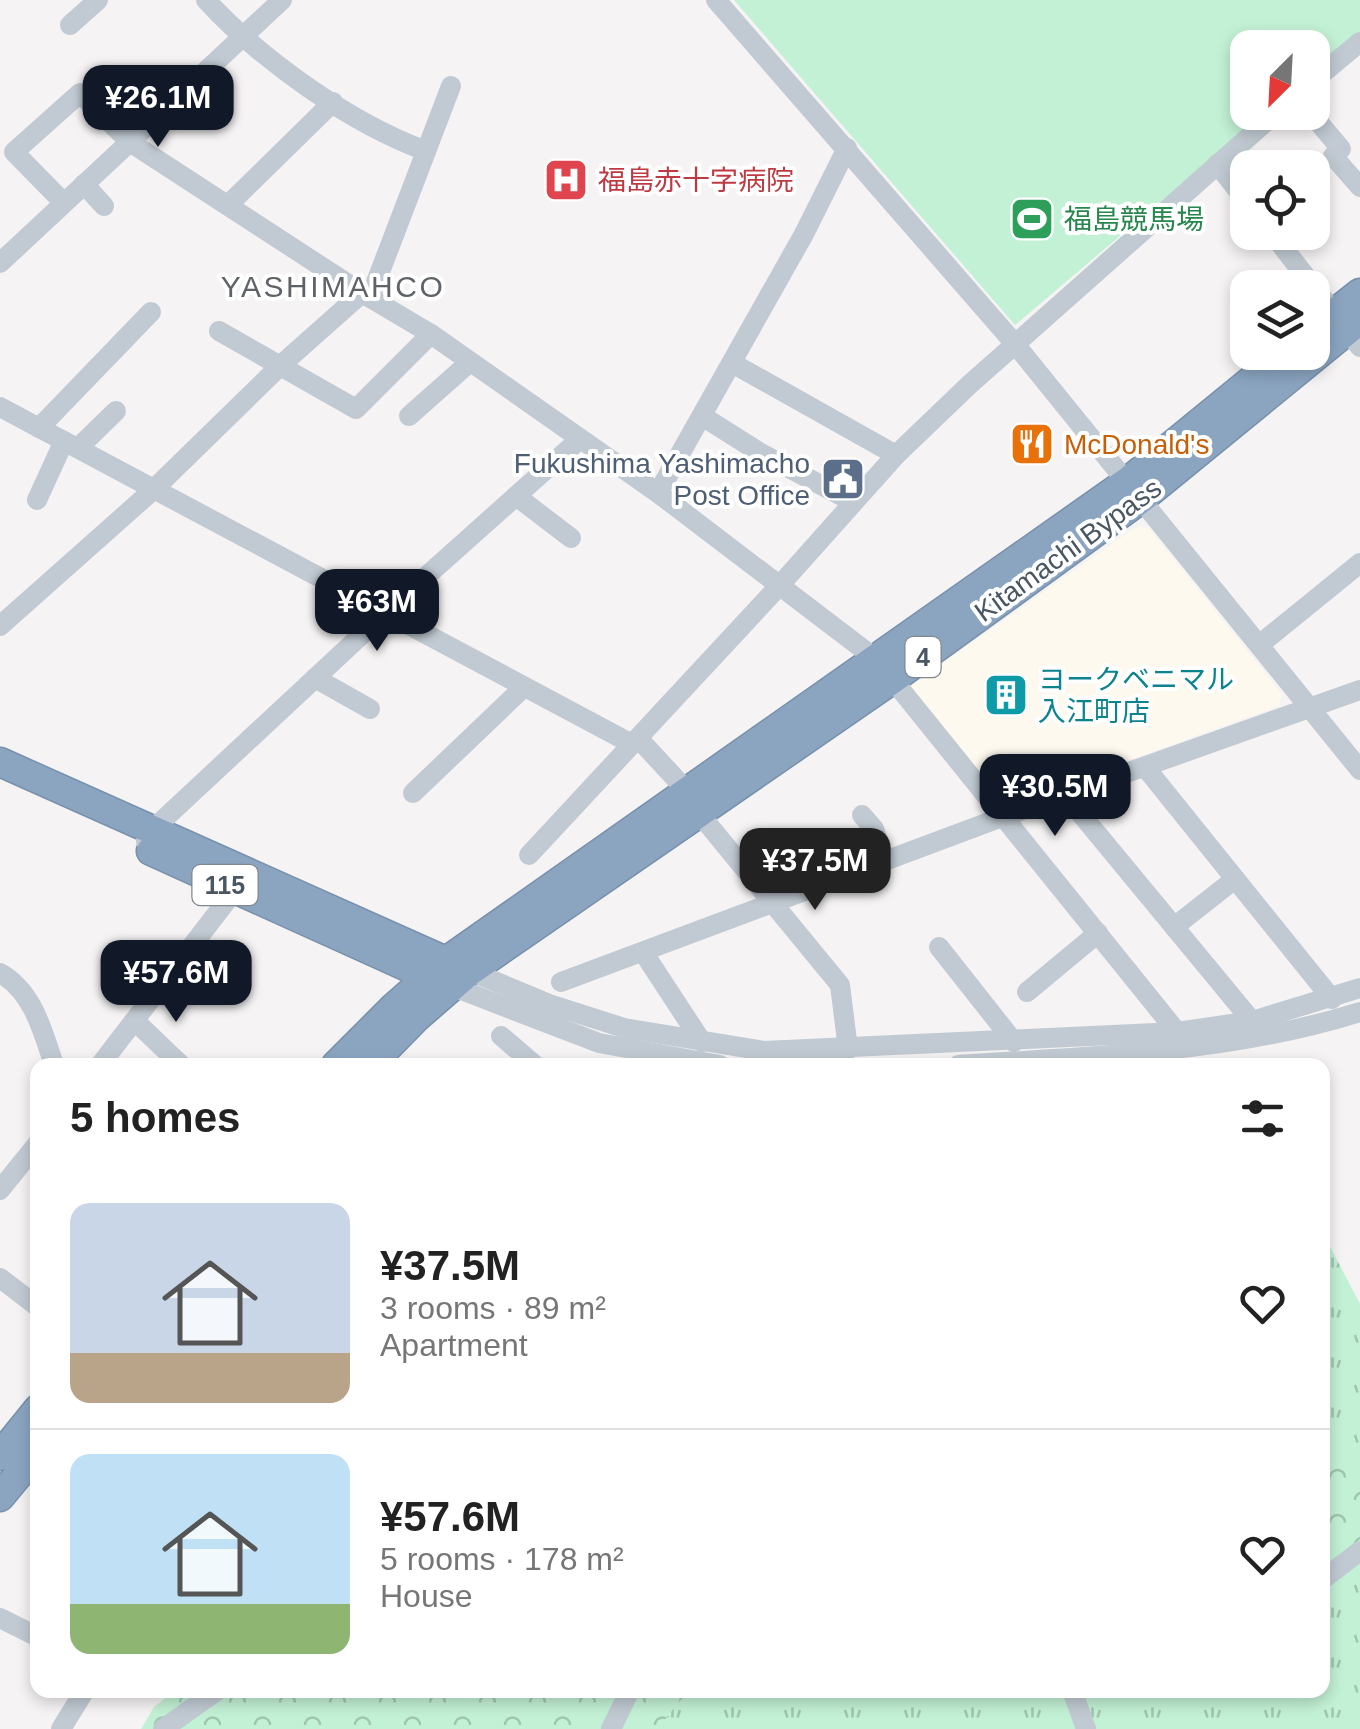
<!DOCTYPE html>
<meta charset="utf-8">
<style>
body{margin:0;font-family:Helvetica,"Noto Sans JP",sans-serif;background:#f6f6f6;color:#222;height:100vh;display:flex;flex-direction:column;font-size:38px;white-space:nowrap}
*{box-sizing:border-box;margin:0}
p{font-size:32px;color:#767676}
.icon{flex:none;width:55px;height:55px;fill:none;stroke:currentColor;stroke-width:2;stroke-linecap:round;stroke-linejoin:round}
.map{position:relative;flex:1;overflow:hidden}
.sheet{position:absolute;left:30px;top:1058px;width:1300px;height:640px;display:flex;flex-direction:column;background:#fff;border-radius:20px;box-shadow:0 5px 15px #0003}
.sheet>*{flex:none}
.needle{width:65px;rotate:204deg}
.fabs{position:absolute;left:1230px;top:30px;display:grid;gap:20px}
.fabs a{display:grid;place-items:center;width:100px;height:100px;border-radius:20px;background:#fff;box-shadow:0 5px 15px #0003;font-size:50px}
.price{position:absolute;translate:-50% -85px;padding:0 22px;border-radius:20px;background:#111827;color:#fff;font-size:32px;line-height:65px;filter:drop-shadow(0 2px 5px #0008)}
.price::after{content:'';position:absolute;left:50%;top:60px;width:30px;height:22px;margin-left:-15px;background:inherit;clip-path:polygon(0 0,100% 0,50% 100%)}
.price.selected{background:#222;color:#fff}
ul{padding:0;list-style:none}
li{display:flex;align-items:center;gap:30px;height:250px;padding:0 40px}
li+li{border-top:2px solid #e0e0e0}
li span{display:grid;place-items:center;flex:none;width:280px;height:200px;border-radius:20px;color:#555}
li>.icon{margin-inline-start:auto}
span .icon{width:120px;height:120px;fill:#fffc;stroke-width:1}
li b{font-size:42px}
h2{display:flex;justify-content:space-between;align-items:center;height:120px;padding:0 40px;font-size:42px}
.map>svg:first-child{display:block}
</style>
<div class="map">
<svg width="1360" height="1729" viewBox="0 0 1360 1729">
<defs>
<pattern id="forest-crowns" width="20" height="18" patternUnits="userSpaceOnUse" patternTransform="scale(2.5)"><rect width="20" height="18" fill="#c3f1d5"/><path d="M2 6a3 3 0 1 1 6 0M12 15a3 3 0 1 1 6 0" fill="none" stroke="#a0c6b0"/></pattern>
<pattern id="park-tufts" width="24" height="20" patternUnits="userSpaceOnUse" patternTransform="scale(2.5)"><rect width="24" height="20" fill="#c3f1d5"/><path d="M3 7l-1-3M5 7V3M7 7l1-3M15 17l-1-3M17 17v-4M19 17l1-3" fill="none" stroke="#a0c6b0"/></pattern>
</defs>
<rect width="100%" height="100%" fill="#f5f3f3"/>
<polygon fill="#fdf9ef" points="1147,526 1282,694 1279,706 1010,803 1001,801 909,687 1134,528"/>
<polygon fill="#c3f1d5" points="734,0 1360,0 1360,31 1313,72 1312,48 1248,48 1248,112 1265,113 1015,325"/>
<polygon fill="url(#forest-crowns)" points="1323,1276 1360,1340 1360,1729 141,1729 154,1707 176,1690 1322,1690"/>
<g fill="url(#park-tufts)">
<polygon points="1322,1231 1360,1304 1360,1489 1323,1425"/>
<polygon points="1360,1562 1360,1729 657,1729 689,1690 1322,1690 1323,1591"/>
</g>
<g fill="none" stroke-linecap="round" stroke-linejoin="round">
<defs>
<g id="highway">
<polyline points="1312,331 1360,293"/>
<polyline points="0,762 459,967"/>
<polyline points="151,851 445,984"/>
<polyline points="336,1065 394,1007 445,962 1127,482 1286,352"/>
<polyline points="370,1065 417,1017 470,971 893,679 1141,499 1360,320"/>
<polyline points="0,1456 38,1409"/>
<polyline points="0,1497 38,1451"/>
</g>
</defs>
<use href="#highway" stroke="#7690ad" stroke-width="31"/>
<g stroke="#c1cad2" stroke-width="20">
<path d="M 206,0 C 261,60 350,123 426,151"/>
<polyline points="716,0 1015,344 1360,770"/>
<polyline points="70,25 98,0"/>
<polyline points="1312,82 1360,42"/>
<polyline points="1310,112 1341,149 1333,156 1360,187"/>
<polyline points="1217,164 1248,203"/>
<polyline points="84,184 104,206"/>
<polyline points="64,203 14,152 80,93 130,142 362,293 431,334 658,493 876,659 1177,1032"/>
<polyline points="229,204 333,102"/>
<polyline points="1271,232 1335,314"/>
<polyline points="0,263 282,0"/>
<polyline points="370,298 451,86"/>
<polyline points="219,331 356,409 431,334"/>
<polyline points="1347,331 1360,347"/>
<polyline points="732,363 896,455"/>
<polyline points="0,407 632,744"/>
<polyline points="409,416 470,362"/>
<polyline points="702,416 759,452 853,502"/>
<polyline points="39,428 151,312"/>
<polyline points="78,448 116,411"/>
<polyline points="658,493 804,234 847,148"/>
<polyline points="516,496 571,538"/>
<polyline points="37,500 64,441"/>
<polyline points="0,626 153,490 281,365 362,293"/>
<polyline points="1259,645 1360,563"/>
<polyline points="315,678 370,709"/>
<polyline points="638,738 686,790"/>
<polyline points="1145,767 1332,999"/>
<polyline points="413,793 524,687"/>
<polyline points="1066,796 1252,1021"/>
<polyline points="698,812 840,985 848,1049 835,1065"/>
<polyline points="862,815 874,829 885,861"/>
<polyline points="146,841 151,831 385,613 580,439"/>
<polyline points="529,855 780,585 896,455 969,385 1277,112"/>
<polyline points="1174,927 1235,879"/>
<polyline points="939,947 1014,1042"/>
<polyline points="643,952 702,1042"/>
<polyline points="470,971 549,1004 624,1028 764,1051 1177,1032 1252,1021 1360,988"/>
<path d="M 0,973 C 33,991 43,1032 54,1065"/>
<polyline points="561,982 1005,816 1360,690"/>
<polyline points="451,986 599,1043 720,1065"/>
<polyline points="1027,992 1098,933"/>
<polyline points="135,1021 181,1065"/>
<polyline points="501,1036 535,1065"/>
<polyline points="100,1065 235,890"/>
<path d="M 958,1065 C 1094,1056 1229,1053 1360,1012"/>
<polyline points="0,1190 38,1143"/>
<polyline points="0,1278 38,1307"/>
<polyline points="1322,1580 1360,1551"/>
<polyline points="0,1618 38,1637"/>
<polyline points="1072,1690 1086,1729"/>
<polyline points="61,1729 85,1690"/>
<polyline points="163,1729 218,1690"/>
<polyline points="611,1729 630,1690"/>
</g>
<use href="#highway" stroke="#8ba5c1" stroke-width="28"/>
</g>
<defs>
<symbol id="hospital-square" viewBox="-11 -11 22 22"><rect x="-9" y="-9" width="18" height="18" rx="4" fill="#e0444e" stroke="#fff"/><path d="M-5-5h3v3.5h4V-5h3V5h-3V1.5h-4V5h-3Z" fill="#fff"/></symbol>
<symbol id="stadium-square" viewBox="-11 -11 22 22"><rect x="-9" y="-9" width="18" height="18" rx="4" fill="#2e9e5b" stroke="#fff"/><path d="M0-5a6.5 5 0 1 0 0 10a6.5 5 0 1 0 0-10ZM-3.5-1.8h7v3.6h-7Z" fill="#fff"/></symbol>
<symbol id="restaurant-square" viewBox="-11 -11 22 22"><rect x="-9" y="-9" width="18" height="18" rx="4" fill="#e8710a" stroke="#fff"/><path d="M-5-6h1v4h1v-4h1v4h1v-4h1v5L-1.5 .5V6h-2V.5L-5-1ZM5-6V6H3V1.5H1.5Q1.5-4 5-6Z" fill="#fff"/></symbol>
<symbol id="civic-square" viewBox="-11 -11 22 22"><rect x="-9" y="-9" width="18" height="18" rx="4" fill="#5c6f8a" stroke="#fff"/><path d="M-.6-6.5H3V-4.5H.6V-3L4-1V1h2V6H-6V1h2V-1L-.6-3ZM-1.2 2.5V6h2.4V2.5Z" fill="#fff"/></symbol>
<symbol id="building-square" viewBox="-11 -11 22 22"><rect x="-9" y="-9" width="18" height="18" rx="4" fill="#0f9aa8" stroke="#fff"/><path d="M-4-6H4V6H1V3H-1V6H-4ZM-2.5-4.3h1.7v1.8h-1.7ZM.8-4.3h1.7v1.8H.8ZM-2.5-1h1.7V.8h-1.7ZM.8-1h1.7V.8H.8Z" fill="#fff"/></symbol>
</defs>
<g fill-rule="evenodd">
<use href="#hospital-square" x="541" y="155" width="50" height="50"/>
<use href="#stadium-square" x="1007" y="194" width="50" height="50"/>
<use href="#restaurant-square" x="1007" y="419" width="50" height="50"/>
<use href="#civic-square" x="818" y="454" width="50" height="50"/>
<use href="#building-square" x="981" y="670" width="50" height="50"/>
</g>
<g text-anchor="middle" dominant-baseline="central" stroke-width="8" stroke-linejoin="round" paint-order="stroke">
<g fill="#fff" stroke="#808990" stroke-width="2.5">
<rect x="905.5" y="637" width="35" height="40" rx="8"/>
<rect x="192.5" y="865" width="65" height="40" rx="8"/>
</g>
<g font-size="25" font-weight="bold" fill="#4a5661">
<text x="923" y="657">4</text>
<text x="225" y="885">115</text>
</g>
<g font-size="28" fill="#be3a42" stroke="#fff" text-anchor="start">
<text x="598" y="180">福島赤十字病院</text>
</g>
<g font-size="28" fill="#27864d" stroke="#fff" text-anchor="start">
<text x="1064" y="219">福島競馬場</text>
</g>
<g font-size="28" fill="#c56008" stroke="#fff" text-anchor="start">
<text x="1064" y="444">McDonald's</text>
</g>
<g font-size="28" fill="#4e5e75" stroke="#fff" text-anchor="end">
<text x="810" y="463">Fukushima Yashimacho<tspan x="810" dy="32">Post Office</tspan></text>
</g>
<g font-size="28" fill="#4a5661" stroke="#fff">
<text transform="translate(1068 550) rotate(-36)">Kitamachi Bypass</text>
</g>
<g font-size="28" fill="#0d838f" stroke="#fff" text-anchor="start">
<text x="1038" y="679">ヨークベニマル<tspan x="1038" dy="32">入江町店</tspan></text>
</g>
<g font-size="30" letter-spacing="2.5" fill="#5f6368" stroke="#fff">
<text x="333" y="286">YASHIMAHCO</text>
</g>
</g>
</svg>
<div class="fabs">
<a><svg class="needle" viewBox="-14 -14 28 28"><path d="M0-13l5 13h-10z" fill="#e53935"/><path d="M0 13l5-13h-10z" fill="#767676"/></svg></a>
<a><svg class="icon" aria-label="locate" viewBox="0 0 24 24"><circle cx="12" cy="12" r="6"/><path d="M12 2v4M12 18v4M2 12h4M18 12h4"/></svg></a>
<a><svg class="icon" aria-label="layers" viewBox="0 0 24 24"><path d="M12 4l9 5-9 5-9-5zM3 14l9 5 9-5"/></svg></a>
</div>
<b class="price" style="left:158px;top:150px">¥26.1M</b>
<b class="price" style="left:377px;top:654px">¥63M</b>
<b class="price" style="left:1055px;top:839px">¥30.5M</b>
<b class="price selected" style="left:815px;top:913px">¥37.5M</b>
<b class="price" style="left:176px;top:1025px">¥57.6M</b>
<section class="sheet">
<h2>5 homes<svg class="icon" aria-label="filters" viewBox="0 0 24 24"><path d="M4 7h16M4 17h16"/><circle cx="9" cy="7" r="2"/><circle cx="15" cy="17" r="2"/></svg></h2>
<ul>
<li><span style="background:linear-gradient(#c9d6e8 75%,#b9a48a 0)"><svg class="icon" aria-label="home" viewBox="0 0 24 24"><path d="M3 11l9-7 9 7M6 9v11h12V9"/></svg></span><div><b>¥37.5M</b><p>3 rooms · 89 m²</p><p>Apartment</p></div><svg class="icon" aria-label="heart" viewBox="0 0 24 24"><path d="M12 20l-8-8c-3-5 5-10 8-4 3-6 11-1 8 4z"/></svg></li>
<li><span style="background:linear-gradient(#bfe0f5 75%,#8fb573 0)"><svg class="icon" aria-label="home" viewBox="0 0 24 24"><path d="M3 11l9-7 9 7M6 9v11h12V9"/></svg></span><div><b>¥57.6M</b><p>5 rooms · 178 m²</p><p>House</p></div><svg class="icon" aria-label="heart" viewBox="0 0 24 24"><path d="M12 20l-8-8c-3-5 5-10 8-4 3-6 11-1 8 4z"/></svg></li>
</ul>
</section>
</div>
